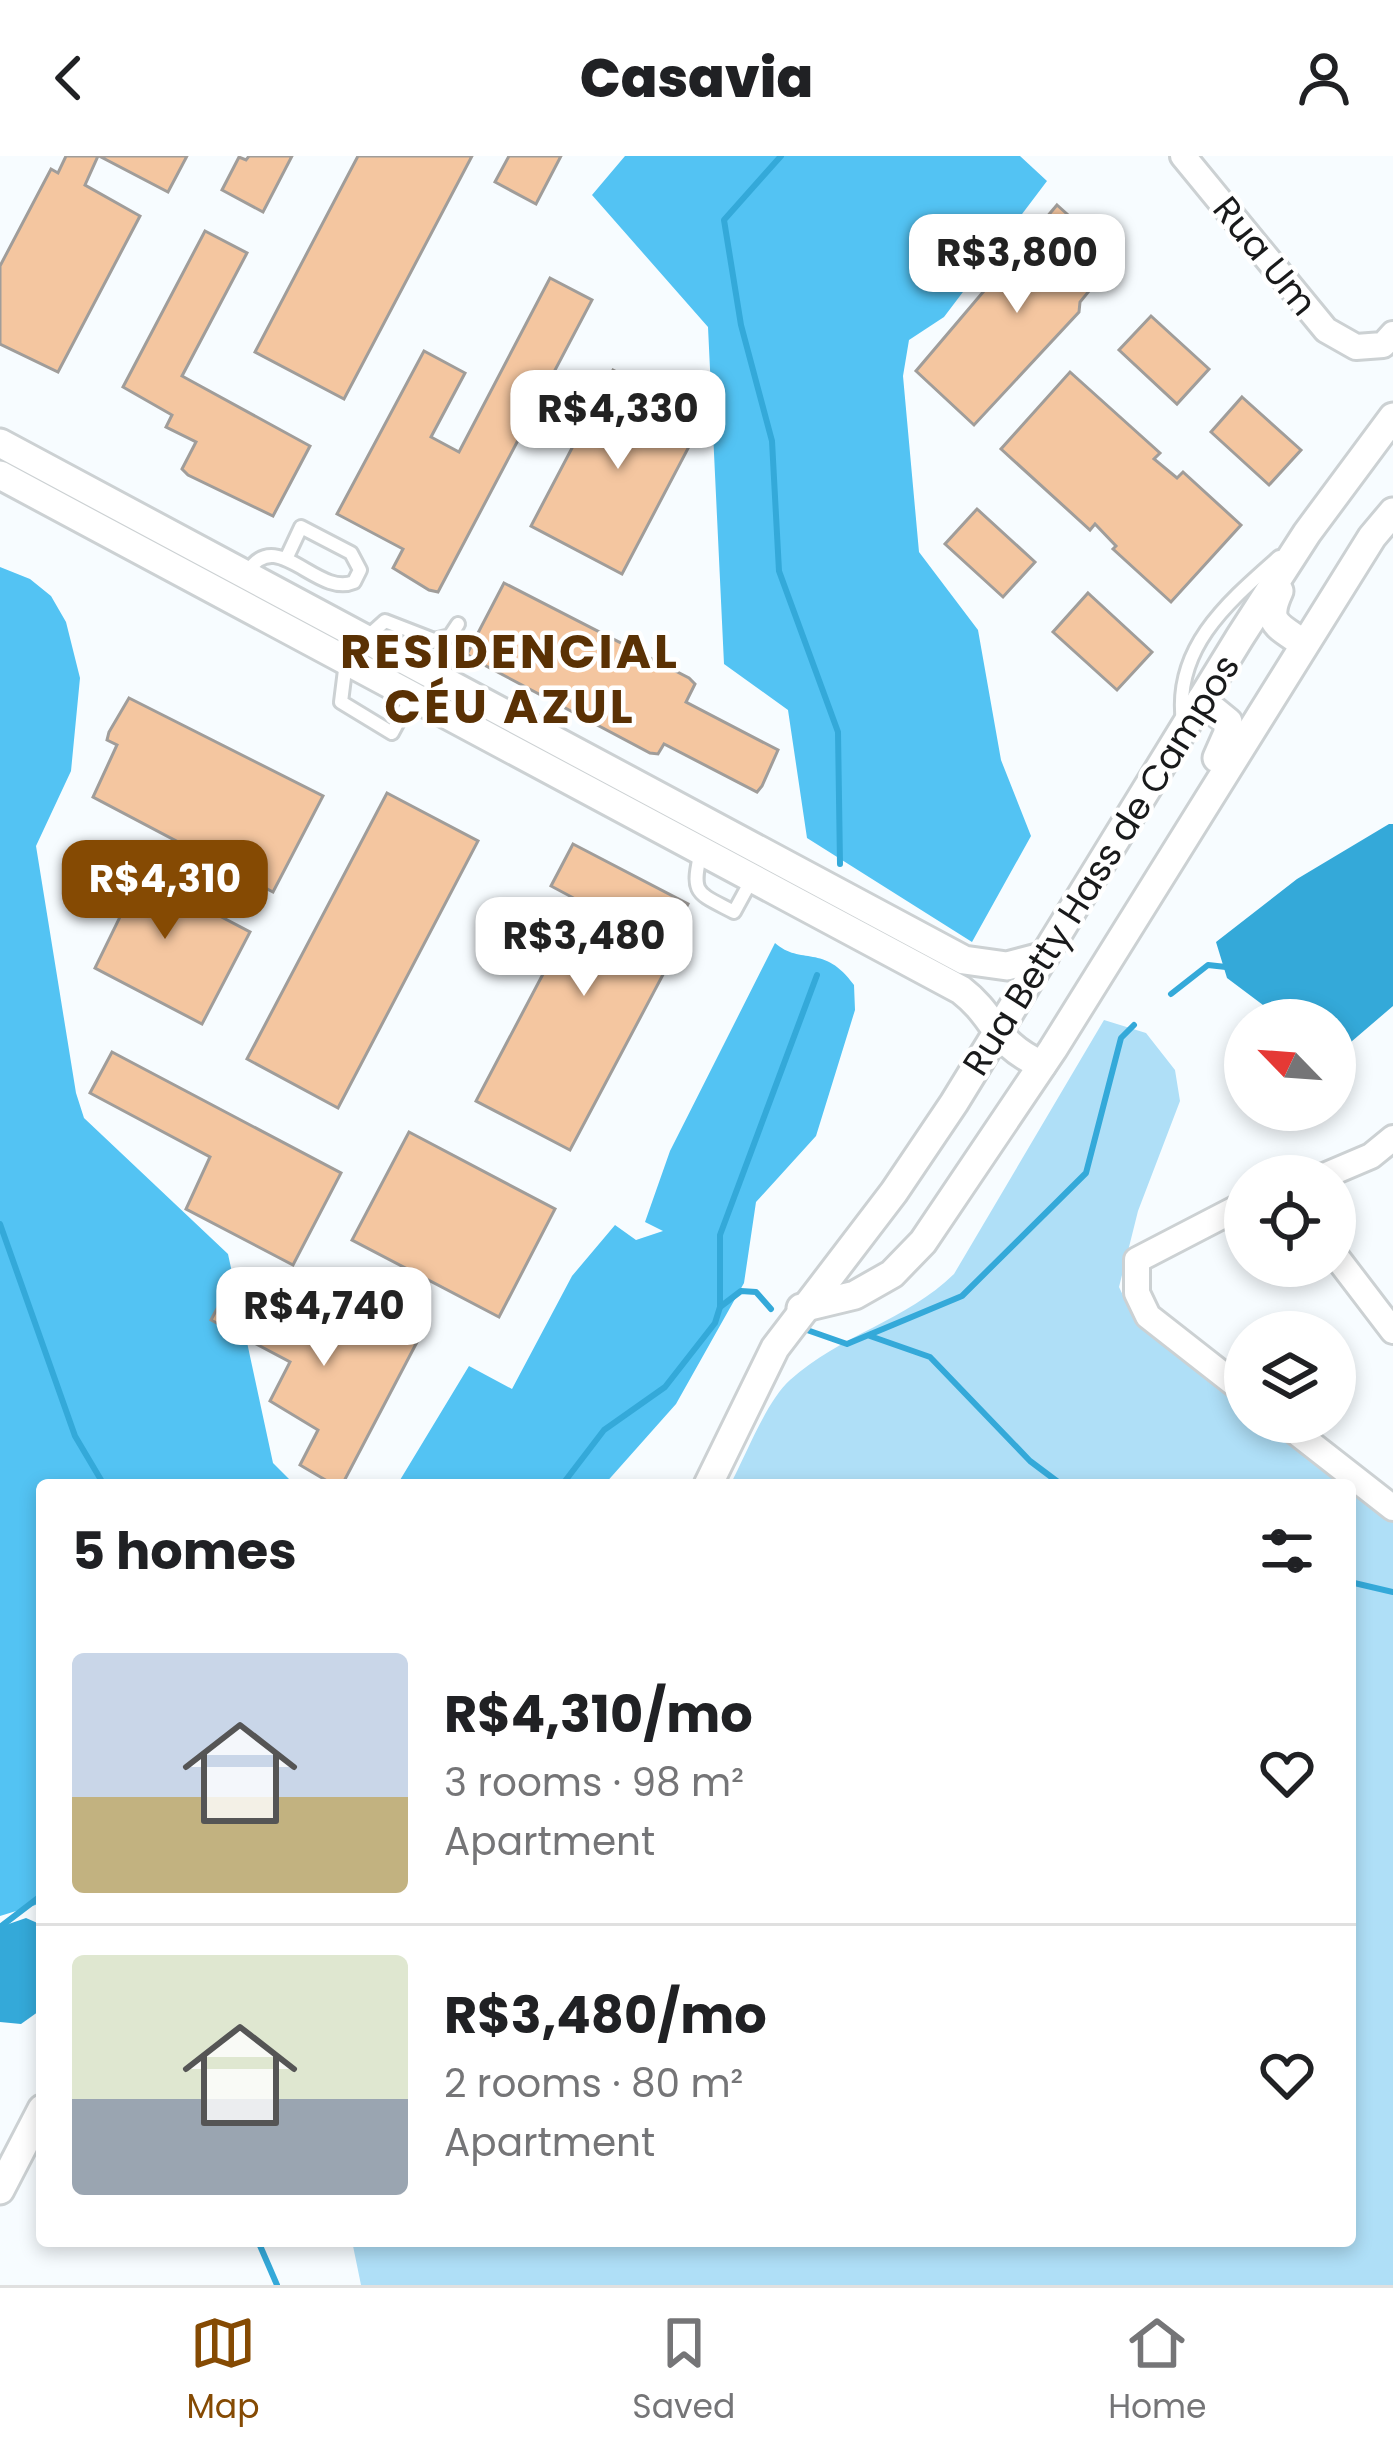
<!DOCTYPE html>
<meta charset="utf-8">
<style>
body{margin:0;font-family:Poppins,sans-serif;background:#f6f6f6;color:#202124;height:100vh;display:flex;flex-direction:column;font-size:45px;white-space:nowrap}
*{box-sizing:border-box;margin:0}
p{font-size:39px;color:#757577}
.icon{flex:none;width:66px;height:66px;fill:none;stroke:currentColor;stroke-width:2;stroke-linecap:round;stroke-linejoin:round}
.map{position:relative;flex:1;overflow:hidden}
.panel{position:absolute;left:36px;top:1323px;width:1320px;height:768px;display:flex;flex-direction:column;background:#fff;border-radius:12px;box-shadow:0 6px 18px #0003}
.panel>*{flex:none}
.needle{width:78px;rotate:295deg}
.buttons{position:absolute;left:1224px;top:843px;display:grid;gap:24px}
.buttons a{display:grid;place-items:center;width:132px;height:132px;border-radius:50%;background:#fff;box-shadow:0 6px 18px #0003;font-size:60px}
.price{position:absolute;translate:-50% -102px;padding:0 27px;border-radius:24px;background:#fff;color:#222;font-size:39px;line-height:78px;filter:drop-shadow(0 3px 6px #0008)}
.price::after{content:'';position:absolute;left:50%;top:72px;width:36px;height:27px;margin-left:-18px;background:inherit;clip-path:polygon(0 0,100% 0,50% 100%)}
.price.active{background:#854a03;color:#fff}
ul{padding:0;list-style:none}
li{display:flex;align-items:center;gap:36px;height:300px;padding:0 36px}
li+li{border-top:3px solid #e0e0e0}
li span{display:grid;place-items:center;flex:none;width:336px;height:240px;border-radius:12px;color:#555}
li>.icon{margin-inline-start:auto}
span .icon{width:144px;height:144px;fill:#fffc;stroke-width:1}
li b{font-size:51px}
h2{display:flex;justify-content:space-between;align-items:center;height:144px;padding:0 36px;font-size:51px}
header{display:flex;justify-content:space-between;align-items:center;height:156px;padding:0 36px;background:#fff;font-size:54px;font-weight:800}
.tabs{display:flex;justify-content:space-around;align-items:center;height:168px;border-top:3px solid #e0e0e0;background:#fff;font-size:33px;color:#757577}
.tabs a{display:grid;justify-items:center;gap:6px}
.tabs .active{color:#854a03}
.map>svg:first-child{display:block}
</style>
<header><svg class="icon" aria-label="back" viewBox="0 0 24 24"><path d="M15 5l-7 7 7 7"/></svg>Casavia<svg class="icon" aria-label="person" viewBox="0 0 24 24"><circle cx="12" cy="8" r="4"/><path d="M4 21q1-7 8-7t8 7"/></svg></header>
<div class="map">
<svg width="1393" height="2129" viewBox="0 0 1393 2129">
<rect width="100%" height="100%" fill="#f7fcff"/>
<g fill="#afdff7">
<path d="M 1104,864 L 1146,877 L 1175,914 L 1180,945 L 1138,1055 L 1119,1131 L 1136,1167 L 1245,1252 L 1245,1266 L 1263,1266 L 1345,1329 L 730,1329 C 745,1301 767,1244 790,1224 C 840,1179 907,1164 954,1118 Z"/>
<polygon points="1350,1333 1393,1366 1393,2129 361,2129 352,2085 1350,2085"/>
</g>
<g fill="#53c3f3">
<polygon points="625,0 1020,0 1047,25 944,161 909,184 903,220 919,396 978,474 1001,604 1031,680 972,786 807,682 788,554 724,508 708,171 592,39"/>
<polygon points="0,411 30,423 51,440 66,466 80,522 71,615 36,690 76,937 84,962 228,1098 273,1307 295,1329 42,1329 42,1747 0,1760"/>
<path d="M 775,787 C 801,810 824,787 854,829 L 855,854 L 816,980 L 756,1046 L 744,1127 L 676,1248 L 604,1329 L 397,1329 L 469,1210 L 512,1233 L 572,1120 L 615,1069 L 636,1084 L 663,1075 L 645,1066 L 670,995 Z"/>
</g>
<g fill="#34a9d9">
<polygon points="1389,668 1393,668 1393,850 1344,892 1335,889 1335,864 1283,864 1227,822 1216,786 1297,723"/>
<polygon points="26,1762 42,1769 42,1853 21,1868 0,1866 0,1771"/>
</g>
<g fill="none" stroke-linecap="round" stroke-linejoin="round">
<g stroke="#34a9d9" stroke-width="6">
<polyline points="781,0 724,64 741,169 772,285 779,415 838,576 840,708"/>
<polyline points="1171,838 1208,809 1226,811"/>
<polyline points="0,1068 75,1280 104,1329"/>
<polyline points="720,1151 720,1079 817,819"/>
<polyline points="807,1174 847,1188 962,1140 1086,1017 1121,882 1134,869"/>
<polyline points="870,1180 930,1201 1030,1305 1062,1329"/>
<polyline points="562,1329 604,1274 665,1231 715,1167 720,1151 741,1135 756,1136 771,1153"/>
<polyline points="1350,1426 1393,1436"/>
<polyline points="0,1771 42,1739"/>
<polyline points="258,2085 277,2129"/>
</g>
</g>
<g fill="#f4c6a0" stroke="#a09d9a" stroke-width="3">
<polygon points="66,0 98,0 85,29 140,60 58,216 0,188 0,110 51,13 58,17"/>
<polygon points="99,0 187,0 168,36"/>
<polygon points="249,0 292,0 263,56 222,34 239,1 246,4"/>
<polygon points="358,0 472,0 344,243 255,196"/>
<polygon points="509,0 561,0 536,48 495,26"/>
<polygon points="1057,49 1116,102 1080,146 1079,156 974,269 916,215"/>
<polygon points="205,75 247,97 182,220 310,290 273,360 188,319 182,313 196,286 166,271 172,259 123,231"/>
<polygon points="550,122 592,144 438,436 429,434 393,412 403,393 337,358 424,195 465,217 431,281 459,296"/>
<polygon points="1151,160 1209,213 1177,248 1119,194"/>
<polygon points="613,214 704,262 622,418 531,370"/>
<polygon points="1070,216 1160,297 1154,303 1177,322 1183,316 1241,369 1171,446 1113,393 1116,390 1095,368 1090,374 1001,293"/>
<polygon points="1242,241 1301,294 1269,329 1211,276"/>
<polygon points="977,353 1035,406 1003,441 945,388"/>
<polygon points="504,427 689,522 695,528 686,546 778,594 762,630 757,636 664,588 658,598 650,597 473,503 467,498"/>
<polygon points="1088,437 1152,496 1117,534 1053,476"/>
<polygon points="129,542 323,640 273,736 93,641 117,589 107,584 109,576"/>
<polygon points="387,637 478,685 338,952 247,903"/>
<polygon points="573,688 688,748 658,809 666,813 570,994 476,945 581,746 551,730"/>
<polygon points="107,701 250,776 202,868 95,812 120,761 85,742"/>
<polygon points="112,896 341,1017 293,1109 186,1053 210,1001 90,937"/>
<polygon points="409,976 555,1053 499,1161 352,1084"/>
<polygon points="233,1123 312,1164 326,1138 334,1139 417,1186 342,1329 334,1329 300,1309 318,1274 270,1245 290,1206 211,1164"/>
</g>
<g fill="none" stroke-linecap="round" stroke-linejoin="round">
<defs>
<g id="service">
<path d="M 247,417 C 276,368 317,442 354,426 L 360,414 L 351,397 L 301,371 L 286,403"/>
<polyline points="365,483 385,465 434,484 450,480 458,468"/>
<polyline points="346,506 341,546 392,577 411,542"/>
<path d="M 1183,566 C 1173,492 1228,446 1279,401"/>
<path d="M 701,695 C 691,739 696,736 734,756 L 752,723"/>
</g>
<g id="minor">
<polyline points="1183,0 1326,174 1356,191 1383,189 1393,178"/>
<polyline points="1324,1020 1371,1000 1393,982"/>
<polyline points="1245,1048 1137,1104 1137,1137 1148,1160 1245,1236"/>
<polyline points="1335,1099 1393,1175"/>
<polyline points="1283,1266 1393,1352"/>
</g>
<g id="tertiary">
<polyline points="0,287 964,804 1007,810 1045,800"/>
<path d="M 0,319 L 961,834 C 997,862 993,887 1042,909"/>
<path d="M 1279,435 C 1264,468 1278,469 1304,488"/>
<polyline points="1201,544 1228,566 1228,577 1217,602"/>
<polyline points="801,1152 855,1139 892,1118 923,1086 1053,893 1372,381 1393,356"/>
<polyline points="708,1329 775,1192 894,1036 954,947 1240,481 1307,377 1393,261"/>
<polyline points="0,2034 42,1953"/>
</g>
</defs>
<use href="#service" stroke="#ccd1d3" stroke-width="18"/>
<use href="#minor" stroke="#ccd1d3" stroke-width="30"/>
<use href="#tertiary" stroke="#ccd1d3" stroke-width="33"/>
<use href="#service" stroke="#fff" stroke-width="12"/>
<use href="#minor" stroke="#fff" stroke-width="24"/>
<use href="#tertiary" stroke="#fff" stroke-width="27"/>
</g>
<g text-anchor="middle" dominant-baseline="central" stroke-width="9" stroke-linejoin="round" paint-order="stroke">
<g font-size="36" fill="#191a1b" stroke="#fff">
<text transform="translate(1265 100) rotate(51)">Rua Um</text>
<text transform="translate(1101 709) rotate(-58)">Rua Betty Hass de Campos</text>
</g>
<g font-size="48" font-weight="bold" letter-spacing="3" fill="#5a3104" stroke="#fff">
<text x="510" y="495">RESIDENCIAL<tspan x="510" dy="55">CÉU AZUL</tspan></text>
</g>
</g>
</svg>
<div class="buttons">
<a><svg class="needle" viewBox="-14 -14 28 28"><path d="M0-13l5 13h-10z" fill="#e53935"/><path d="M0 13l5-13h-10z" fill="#757577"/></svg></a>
<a><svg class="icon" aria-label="locate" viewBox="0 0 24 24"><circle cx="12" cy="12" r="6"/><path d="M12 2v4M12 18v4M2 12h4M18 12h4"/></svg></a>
<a><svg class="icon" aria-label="layers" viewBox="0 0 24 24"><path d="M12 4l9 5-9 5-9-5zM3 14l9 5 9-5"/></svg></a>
</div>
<b class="price" style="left:1017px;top:160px">R$3,800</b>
<b class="price" style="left:618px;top:316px">R$4,330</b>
<b class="price active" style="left:165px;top:786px">R$4,310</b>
<b class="price" style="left:584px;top:843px">R$3,480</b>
<b class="price" style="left:324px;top:1213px">R$4,740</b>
<section class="panel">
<h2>5 homes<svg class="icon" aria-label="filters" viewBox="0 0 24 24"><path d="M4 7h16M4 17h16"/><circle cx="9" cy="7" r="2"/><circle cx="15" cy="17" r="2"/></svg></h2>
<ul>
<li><span style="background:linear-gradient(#c9d6e8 60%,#c2b280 0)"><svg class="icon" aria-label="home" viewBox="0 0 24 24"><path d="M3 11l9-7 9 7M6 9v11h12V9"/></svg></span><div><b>R$4,310/mo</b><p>3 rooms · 98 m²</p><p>Apartment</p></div><svg class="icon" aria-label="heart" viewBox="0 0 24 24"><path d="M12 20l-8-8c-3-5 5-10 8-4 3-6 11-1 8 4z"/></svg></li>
<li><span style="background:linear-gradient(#dfe7d0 60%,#9aa5b1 0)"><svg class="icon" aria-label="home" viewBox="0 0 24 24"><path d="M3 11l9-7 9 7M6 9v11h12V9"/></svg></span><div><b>R$3,480/mo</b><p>2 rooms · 80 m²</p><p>Apartment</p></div><svg class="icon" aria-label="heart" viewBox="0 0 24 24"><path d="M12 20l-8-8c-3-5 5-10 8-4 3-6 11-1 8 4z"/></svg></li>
</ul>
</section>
</div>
<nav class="tabs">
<a class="active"><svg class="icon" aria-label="map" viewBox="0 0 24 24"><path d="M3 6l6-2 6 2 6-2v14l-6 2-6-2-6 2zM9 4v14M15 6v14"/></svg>Map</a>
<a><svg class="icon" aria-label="saved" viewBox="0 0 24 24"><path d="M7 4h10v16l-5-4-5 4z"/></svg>Saved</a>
<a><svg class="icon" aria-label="home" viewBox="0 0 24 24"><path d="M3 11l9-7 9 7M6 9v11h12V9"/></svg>Home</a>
</nav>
